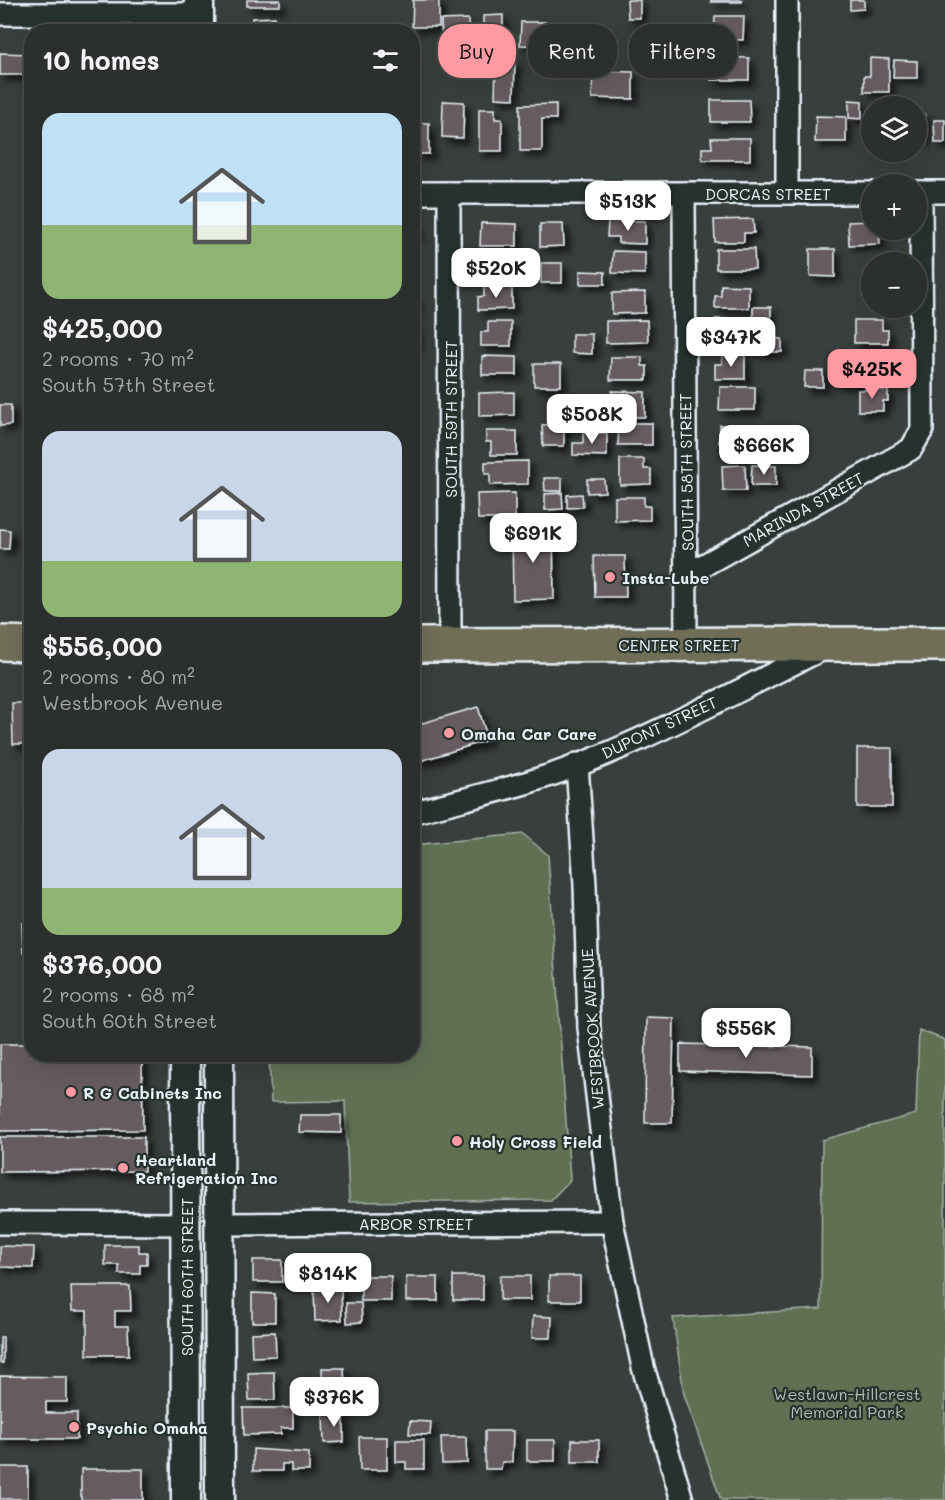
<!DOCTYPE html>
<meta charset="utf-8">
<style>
body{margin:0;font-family:Mali,sans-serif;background:#373b39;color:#f1f3f6;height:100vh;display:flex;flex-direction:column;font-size:22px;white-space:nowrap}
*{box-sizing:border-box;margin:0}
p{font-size:20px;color:#a6a9aa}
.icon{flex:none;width:33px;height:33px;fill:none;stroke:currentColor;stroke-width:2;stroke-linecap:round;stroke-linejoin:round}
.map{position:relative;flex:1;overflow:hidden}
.drawer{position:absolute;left:24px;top:24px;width:396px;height:1038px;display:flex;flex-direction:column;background:#2b2f2d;border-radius:24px;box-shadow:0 6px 24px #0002,0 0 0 2px #474a49}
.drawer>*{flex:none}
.guide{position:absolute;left:438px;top:24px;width:417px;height:54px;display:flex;gap:12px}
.fabs{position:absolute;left:861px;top:96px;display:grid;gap:12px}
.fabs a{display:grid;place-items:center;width:66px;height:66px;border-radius:50%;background:#2b2f2d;box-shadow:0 6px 24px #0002,0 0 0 2px #474a49;font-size:30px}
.price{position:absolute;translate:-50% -51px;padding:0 14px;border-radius:12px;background:#fff;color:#222;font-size:20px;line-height:39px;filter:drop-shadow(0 2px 3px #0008)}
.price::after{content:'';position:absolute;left:50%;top:36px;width:18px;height:14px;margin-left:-9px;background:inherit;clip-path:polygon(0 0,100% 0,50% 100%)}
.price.active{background:#ff9aa2;color:#111}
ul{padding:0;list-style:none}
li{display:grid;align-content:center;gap:12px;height:318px;padding:0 18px}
li span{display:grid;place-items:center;height:186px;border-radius:18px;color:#555}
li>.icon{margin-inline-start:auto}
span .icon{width:108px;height:108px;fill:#fffc;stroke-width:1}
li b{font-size:26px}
h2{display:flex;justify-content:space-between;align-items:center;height:72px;padding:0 18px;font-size:26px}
.tag{padding:0 21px;border-radius:24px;background:#2b2f2d;box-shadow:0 6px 24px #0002,0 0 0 2px #474a49;font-size:21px;line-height:54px}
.tag.active{background:#ff9aa2;color:#111}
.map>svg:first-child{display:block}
</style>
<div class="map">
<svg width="945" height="1500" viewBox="0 0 945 1500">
<defs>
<filter id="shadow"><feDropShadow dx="5.5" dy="5.5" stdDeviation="3" flood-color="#0009"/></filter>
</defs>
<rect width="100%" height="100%" fill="#393f3c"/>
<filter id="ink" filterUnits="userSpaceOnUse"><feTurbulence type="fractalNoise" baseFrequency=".0167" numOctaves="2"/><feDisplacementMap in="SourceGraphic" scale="12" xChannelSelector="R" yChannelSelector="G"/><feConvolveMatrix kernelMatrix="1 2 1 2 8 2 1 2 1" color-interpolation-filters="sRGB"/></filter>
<g filter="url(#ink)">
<g fill="#5e7053" stroke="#a3b0a6" stroke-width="1.5">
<polygon points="523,834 548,855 570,1180 551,1200 349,1202 345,1101 271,1102 269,1055 412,1054 413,845"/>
<polygon points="919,1030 945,1040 945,1500 721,1500 684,1394 673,1318 821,1309 822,1140 916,1114"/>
</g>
<g fill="#665b5e" stroke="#e8f1f8" stroke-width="1.5" filter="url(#shadow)">
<rect x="247" y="0" width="33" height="6"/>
<polygon points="413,0 439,0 439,27 412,27"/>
<polygon points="627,0 640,0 640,18 628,18"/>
<rect x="711" y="0" width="31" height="2"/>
<polygon points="850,0 864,0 864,9 850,10"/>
<polygon points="503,15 503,35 483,36 483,16"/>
<polygon points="715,16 744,16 743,40 714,40"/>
<polygon points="275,17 276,32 252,32 252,18"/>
<polygon points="468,19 469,45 442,45 441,20"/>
<polygon points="521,22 545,22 544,46 520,45"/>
<rect x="366" y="26" width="19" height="6"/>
<polygon points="0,53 30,54 30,75 0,75"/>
<polygon points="712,57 749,58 749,80 711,80"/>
<polygon points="870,58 889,59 889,92 864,92 864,76 870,76"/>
<polygon points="894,60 917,61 917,78 893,78"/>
<polygon points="496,61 515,61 514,99 495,98"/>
<polygon points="593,71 633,72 633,99 592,98"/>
<polygon points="711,100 749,100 750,122 711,122"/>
<polygon points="849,100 862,101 862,119 849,118"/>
<polygon points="443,101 464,102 463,138 442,137"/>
<polygon points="556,104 556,119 542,119 542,151 520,151 520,105"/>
<polygon points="479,109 495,109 495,119 502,119 502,151 479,151"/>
<rect x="916" y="114" width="9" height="26"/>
<polygon points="816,116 846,117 846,142 815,142"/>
<polygon points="934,120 945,120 945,143 935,143"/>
<polygon points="412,123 429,123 429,154 414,154"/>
<polygon points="711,138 750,138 750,160 702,160 702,148 712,148"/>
<polygon points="753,219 754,233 744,233 744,242 715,242 714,220"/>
<rect x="412" y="220" width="5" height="16"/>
<polygon points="608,221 645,221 645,244 618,243 618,237 607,237"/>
<polygon points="872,221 872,230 879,230 880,244 849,245 848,222"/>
<polygon points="481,223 517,224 517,246 480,246"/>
<polygon points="540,224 563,224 564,246 540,247"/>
<polygon points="716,249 754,249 755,269 716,269"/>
<polygon points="810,249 835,249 835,277 810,276"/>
<polygon points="613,251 645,252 645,274 612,273"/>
<polygon points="479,252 525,254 524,276 478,274"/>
<rect x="541" y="263" width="21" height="20"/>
<polygon points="580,271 605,272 605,284 580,284"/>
<polygon points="721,285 749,286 749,308 715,308 715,296 721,296"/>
<polygon points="484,287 512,287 512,309 478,310 478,297 484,296"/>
<polygon points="645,292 645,313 612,314 612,293"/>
<rect x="412" y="298" width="4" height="15"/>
<rect x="753" y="307" width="18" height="11"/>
<polygon points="715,319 756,320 755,332 746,331 746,344 721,343 722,334 714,334"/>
<polygon points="647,320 648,342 606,343 606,321"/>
<polygon points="854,320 882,320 882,330 888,330 888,343 854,343"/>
<rect x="412" y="322" width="4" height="24"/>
<polygon points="488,322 511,322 511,346 481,346 481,332 488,332"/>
<polygon points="572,334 592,334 592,354 572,353"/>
<polygon points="761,338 782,339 782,352 761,352"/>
<polygon points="722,355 745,355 745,379 715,379 715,364 722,364"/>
<polygon points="482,356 517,357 517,375 482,375"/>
<polygon points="611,357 642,357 642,366 647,366 647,380 610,380"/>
<rect x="836" y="357" width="47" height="25"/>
<rect x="534" y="364" width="27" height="22"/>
<polygon points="805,371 823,371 823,387 804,387"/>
<polygon points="720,387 755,387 755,410 719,410"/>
<polygon points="858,390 888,390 888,401 883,401 883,411 858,411"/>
<polygon points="612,391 645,392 645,417 612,417"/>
<polygon points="514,392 514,415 479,416 479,393"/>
<polygon points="0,405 11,405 11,425 0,426"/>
<polygon points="619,423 652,423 652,445 618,445"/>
<polygon points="564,424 564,446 543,446 542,425"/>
<polygon points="720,425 759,425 759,443 746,443 746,454 728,454 728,443 719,443"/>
<polygon points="486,431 517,431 517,455 491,455 491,442 486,442"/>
<polygon points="583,433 607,433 607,456 573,455 573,443 583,443"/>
<polygon points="620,459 644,459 644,469 651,469 651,484 620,485"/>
<polygon points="528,461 528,484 490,485 490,474 485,474 485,462"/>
<polygon points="745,465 746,491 723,491 722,466"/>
<polygon points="752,465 776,466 776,486 751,486"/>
<polygon points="544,478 562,478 562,491 545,491"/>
<polygon points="587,479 604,479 605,492 587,493"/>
<polygon points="515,493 515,519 478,519 477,494"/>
<polygon points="562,493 563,509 545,510 545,494"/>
<polygon points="582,494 583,507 567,508 567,495"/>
<polygon points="615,497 644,497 644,506 650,506 650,520 615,521"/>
<polygon points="553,528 554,599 513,600 512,529"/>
<polygon points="0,529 10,530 9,549 0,549"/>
<polygon points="594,556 625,556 626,597 595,597"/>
<polygon points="12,703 32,703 32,744 13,744"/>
<polygon points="478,707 488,740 417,762 412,748 412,726"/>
<rect x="857" y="748" width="35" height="59"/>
<polygon points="25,807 32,807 32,856 26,856"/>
<polygon points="22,923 32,923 32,953 23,953"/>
<polygon points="646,1017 674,1018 672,1123 645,1123"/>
<polygon points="0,1044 32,1044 32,1054 142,1054 143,1130 0,1131"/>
<polygon points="680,1044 812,1047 812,1075 680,1071"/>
<polygon points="300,1115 341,1115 341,1133 299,1132"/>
<polygon points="0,1137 144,1137 144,1171 0,1172"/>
<polygon points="105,1245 139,1245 139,1252 147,1252 147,1265 140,1265 140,1274 119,1274 119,1265 105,1265"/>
<polygon points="0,1246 34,1247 33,1268 0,1267"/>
<rect x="253" y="1260" width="29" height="22"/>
<polygon points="296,1264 319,1264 319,1283 295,1283"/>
<rect x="361" y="1276" width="30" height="25"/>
<rect x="453" y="1276" width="30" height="24"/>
<rect x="500" y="1276" width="30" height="24"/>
<rect x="549" y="1276" width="31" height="25"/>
<rect x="406" y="1277" width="32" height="24"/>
<polygon points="71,1286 130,1286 131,1311 115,1311 115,1326 128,1326 129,1355 87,1355 87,1311 72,1311"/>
<polygon points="341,1288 342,1320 315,1321 314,1289"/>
<polygon points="252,1293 275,1294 275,1322 252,1322"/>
<polygon points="346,1303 361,1303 362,1322 347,1323"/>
<polygon points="533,1316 552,1317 551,1338 532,1338"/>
<polygon points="275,1332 276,1356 252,1357 251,1333"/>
<rect x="0" y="1337" width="3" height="26"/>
<polygon points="322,1368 344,1368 345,1390 322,1391"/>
<polygon points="274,1372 275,1400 249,1400 248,1373"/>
<polygon points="0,1376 67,1377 67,1402 46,1402 46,1413 77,1413 77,1439 0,1439"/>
<polygon points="243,1408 293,1408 293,1428 281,1428 281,1434 244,1435"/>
<polygon points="323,1414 344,1414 344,1442 324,1443"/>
<polygon points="410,1421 431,1422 430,1435 409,1434"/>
<polygon points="485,1431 513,1431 512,1462 502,1462 501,1469 485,1469"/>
<polygon points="359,1437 387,1437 387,1470 360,1470"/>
<polygon points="441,1437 466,1437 467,1463 442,1464"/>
<polygon points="396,1440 424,1440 424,1469 406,1469 406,1462 396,1462"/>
<rect x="527" y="1440" width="28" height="21"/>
<rect x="572" y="1440" width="27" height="22"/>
<polygon points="253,1449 309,1453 309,1471 291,1471 291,1464 282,1464 282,1471 253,1471"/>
<rect x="0" y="1467" width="28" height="32"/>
<rect x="81" y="1469" width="62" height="31"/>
</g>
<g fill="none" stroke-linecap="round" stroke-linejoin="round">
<defs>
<g id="minor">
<polyline points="787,0 787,193"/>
<polyline points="0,14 199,14"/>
<polyline points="916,192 945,192"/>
<polyline points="412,193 872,193"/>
<polyline points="449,193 450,645"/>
<polyline points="684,193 686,644"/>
<polyline points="688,574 911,449 922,430 921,192"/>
<polyline points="577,764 585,885 589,1028 612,1222 643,1367 682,1500"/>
<path d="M 412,813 C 452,802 493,793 532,781 C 628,752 731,693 823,649"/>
<polyline points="0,1223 186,1224"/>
<polyline points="220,1224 612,1222"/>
</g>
<g id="secondary">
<polyline points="199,32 199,0"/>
<polyline points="185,1054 186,1500"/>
<polyline points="219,1054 220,1500"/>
</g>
<g id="primary">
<polyline points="0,643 32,644"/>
<polyline points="412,645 945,644"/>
</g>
</defs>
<use href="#minor" stroke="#e8f1f8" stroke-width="26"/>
<use href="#secondary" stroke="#e8f1f8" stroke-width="33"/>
<use href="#primary" stroke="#e8f1f8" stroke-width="38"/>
<use href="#minor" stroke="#26332d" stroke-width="21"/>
<use href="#secondary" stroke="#26332d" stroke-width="28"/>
<use href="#primary" stroke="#716e59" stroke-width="33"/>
</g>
</g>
<g fill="#ff9aa2" stroke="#26332d" stroke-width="2">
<circle cx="610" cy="577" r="6"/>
<circle cx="449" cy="733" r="6"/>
<circle cx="71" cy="1092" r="6"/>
<circle cx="457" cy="1141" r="6"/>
<circle cx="123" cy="1168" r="6"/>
<circle cx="74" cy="1427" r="6"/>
</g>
<g text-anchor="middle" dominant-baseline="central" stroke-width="4.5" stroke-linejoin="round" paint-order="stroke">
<g font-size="16" fill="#e8f1f8" stroke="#26332d">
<text x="768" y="193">DORCAS STREET</text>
<text transform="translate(450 419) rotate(-90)">SOUTH 59TH STREET</text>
<text transform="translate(686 472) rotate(-91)">SOUTH 58TH STREET</text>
<text transform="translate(803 509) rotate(-29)">MARINDA STREET</text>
<text x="679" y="644">CENTER STREET</text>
<text transform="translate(659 727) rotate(-25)">DUPONT STREET</text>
<text transform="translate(592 1029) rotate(-94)">WESTBROOK AVENUE</text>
<text x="416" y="1223">ARBOR STREET</text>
<text transform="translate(186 1277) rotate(-90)">SOUTH 60TH STREET</text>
</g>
<g font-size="16" font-weight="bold" fill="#e8f1f8" stroke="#26332d" text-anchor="start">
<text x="622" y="577">Insta-Lube</text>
<text x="461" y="733">Omaha Car Care</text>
<text x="83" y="1092">R G Cabinets Inc</text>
<text x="469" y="1141">Holy Cross Field</text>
<text x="135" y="1159">Heartland<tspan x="135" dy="18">Refrigeration Inc</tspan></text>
<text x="86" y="1427">Psychic Omaha</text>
</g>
<g font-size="16" fill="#b1bdb6" stroke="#26332d">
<text x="847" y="1393">Westlawn-Hillcrest<tspan x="847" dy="18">Memorial Park</tspan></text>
</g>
</g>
</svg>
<div class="fabs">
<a><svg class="icon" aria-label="layers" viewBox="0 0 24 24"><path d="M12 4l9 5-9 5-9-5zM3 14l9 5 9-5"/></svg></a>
<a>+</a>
<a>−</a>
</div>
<b class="price" style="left:628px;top:232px">$513K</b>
<b class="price" style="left:496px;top:299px">$520K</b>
<b class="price" style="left:731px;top:368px">$347K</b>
<b class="price active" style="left:872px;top:400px">$425K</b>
<b class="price" style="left:592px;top:445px">$508K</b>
<b class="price" style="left:764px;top:476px">$666K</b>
<b class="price" style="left:533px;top:564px">$691K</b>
<b class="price" style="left:746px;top:1059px">$556K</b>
<b class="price" style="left:328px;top:1304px">$814K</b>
<b class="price" style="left:334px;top:1428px">$376K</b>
<div class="guide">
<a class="tag active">Buy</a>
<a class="tag">Rent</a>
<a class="tag">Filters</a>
</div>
<section class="drawer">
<h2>10 homes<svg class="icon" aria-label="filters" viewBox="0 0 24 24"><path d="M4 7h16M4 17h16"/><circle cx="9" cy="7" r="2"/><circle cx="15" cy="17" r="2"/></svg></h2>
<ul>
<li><span style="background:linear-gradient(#bfe0f5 60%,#8fb573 0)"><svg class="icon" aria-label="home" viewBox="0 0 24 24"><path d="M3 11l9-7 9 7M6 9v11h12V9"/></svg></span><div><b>$425,000</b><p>2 rooms · 70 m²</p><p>South 57th Street</p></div></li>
<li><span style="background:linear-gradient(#c9d6e8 70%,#8fb573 0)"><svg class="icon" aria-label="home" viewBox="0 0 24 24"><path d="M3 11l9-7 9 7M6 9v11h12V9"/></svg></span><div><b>$556,000</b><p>2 rooms · 80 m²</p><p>Westbrook Avenue</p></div></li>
<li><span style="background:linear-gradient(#c9d6e8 75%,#8fb573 0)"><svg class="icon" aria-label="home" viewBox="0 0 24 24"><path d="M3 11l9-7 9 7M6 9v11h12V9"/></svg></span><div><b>$376,000</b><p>2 rooms · 68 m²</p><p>South 60th Street</p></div></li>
</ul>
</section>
</div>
